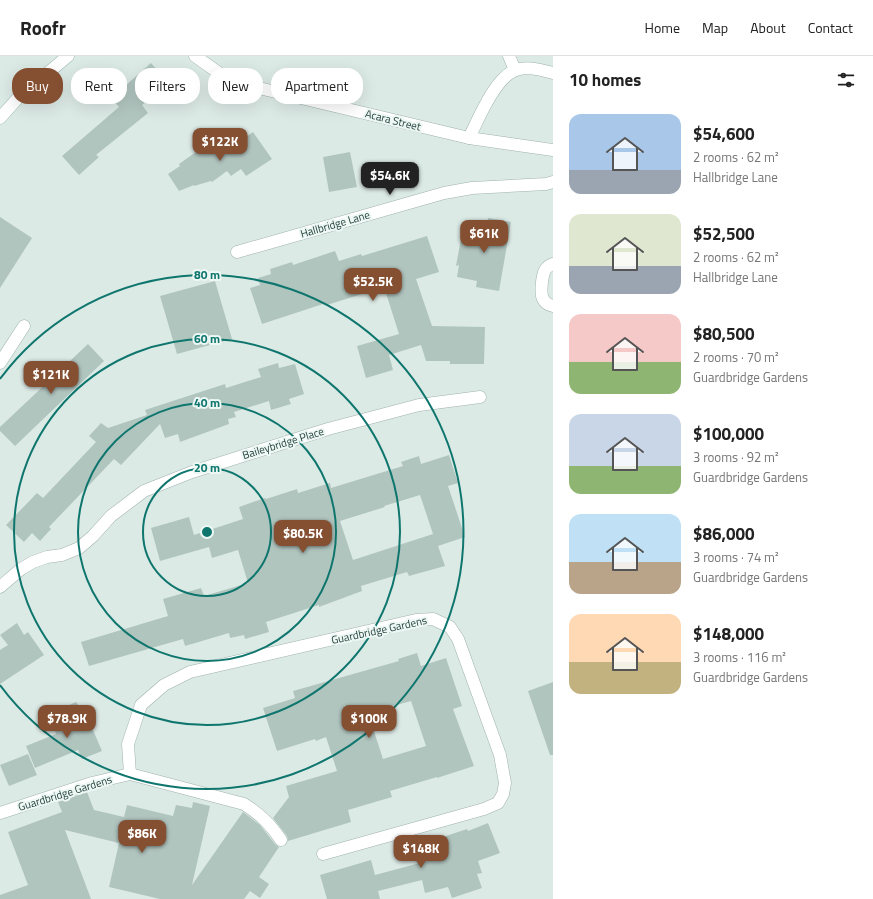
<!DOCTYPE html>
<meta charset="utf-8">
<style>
body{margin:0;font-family:"Titillium Web",sans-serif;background:#f2f2f2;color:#222;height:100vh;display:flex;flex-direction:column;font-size:15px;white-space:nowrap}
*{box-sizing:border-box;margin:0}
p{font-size:13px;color:#767676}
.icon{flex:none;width:22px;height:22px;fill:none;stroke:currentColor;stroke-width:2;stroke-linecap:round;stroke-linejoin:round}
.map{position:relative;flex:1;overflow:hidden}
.details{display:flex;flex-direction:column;background:#fff;width:320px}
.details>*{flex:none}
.hud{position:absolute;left:12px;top:12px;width:380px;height:36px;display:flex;gap:8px}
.price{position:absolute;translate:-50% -34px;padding:0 9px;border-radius:8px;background:#854f32;color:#fff;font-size:13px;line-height:26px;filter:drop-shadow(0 1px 2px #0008)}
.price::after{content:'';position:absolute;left:50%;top:24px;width:12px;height:9px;margin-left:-6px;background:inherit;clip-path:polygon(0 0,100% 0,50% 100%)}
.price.on{background:#222;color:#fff}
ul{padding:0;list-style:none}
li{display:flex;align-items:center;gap:12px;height:100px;padding:0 16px}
li span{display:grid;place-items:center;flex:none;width:112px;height:80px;border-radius:12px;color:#555}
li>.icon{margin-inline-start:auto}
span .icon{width:48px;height:48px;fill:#fffc;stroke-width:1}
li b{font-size:17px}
h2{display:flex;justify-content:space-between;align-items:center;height:48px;padding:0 16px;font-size:17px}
.pill{padding:0 14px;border-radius:16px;background:#fff;box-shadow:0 4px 16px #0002;font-size:14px;line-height:36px}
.pill.on{background:#854f32;color:#fff}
header{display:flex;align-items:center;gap:24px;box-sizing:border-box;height:56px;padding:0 20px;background:#fff;border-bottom:1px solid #e0e0e0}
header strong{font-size:19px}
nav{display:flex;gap:22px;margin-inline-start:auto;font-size:14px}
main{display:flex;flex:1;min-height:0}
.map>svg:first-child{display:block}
</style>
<header>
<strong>Roofr</strong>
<nav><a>Home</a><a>Map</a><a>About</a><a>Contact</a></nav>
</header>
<main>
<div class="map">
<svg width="553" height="843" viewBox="0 0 553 843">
<rect width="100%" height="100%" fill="#dceae6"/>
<g fill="#b1c5bf" fill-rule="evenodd">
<polygon points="151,7 168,27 142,49 148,57 96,99 99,101 79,119 62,100 119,51 107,37 122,25 126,29"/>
<polygon points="253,76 272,103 246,120 241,113 231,120 227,115 212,126 211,125 194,130 194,129 179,135 168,118 180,110 179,108 217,81 227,95"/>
<polygon points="350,96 357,131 329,136 323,101"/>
<polygon points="0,161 32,182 0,232"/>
<polygon points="488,162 511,166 499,235 476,231 477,225 457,221 459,209 456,210 463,172 486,177"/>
<polygon points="427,180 439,216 416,223 432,270 485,271 484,308 450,308 450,305 426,305 421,289 389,299 393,314 366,322 357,290 399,278 384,231 327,249 326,247 262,268 250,232 260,229 258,222 271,218 270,213 292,206 293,209 335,195 339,205 361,198 362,200"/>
<polygon points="215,225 232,283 177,298 160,240"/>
<polygon points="88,288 104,305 15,390 0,375 0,371"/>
<polygon points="278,307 279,312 295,308 304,338 289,343 291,348 271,354 269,345 234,356 236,361 228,363 229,368 180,386 178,378 165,382 160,368 121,409 114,403 49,471 51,473 40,485 32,477 24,486 6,469 37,437 43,442 96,386 89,380 101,367 108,372 147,359 145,354 225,328 226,332 261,321 258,313"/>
<path d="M 449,399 L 458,427 L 448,430 L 465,481 L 438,490 L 445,510 L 409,520 L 407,516 L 361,530 L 362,535 L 319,551 L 319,549 L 266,566 L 269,576 L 245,583 L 244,579 L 230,582 L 229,577 L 185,590 L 183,583 L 89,610 L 81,586 L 168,560 L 163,543 L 201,532 L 204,540 L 248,527 L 238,494 L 212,502 L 209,491 L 160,505 L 151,472 L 189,461 L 194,479 L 243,463 L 239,451 L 265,442 L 266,443 L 297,433 L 298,437 L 330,427 L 331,432 L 403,410 L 401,406 L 419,400 L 421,408 ZM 420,439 L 433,478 L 353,504 L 340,465 L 385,451 L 384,450 Z"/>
<polygon points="17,567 24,579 28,576 44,599 0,628 0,594 8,589 0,579"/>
<path d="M 417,597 L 421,610 L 446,602 L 462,650 L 453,653 L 474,710 L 437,722 L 437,721 L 390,735 L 392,741 L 348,754 L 351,766 L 288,785 L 287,780 L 273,762 L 289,741 L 286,730 L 337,715 L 326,681 L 316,685 L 315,683 L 277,695 L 263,652 L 295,642 L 293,635 L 399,605 L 398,603 ZM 411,645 L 426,690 L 383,703 L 368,657 Z"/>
<polygon points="553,626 553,699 550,699 528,635"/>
<polygon points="76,646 84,656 88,668 90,667 102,695 82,703 78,694 35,712 26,690 56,678 54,671 67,665 62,652"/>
<polygon points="28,698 37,719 9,730 0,709"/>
<polygon points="87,736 94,754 124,761 127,749 173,760 176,749 192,752 193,746 210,750 192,829 243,756 260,769 275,788 279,791 259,821 269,828 260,842 250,835 244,843 160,843 109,831 119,787 65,774 91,843 0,843 0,839 28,829 8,776 62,756 58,746"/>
<polygon points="488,767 500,797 478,805 482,817 477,818 482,832 452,842 448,831 425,837 422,824 378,835 380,843 327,843 320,819 371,804 375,819 431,804 425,787 467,773 468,775"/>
</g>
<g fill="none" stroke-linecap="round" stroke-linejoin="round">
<defs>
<g id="lane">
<polyline points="509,0 515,14"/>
<path d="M 553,208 C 550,209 547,211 545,214 C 542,220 540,237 543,243 C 545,247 549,249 553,250"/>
</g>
<g id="street">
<polyline points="195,0 226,22 259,32 469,82 553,94"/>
<path d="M 469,82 C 478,64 495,21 516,14 C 529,10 541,14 553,17"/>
<polyline points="237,196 444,137 472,132 546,128 553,126"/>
<polyline points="0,307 24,270"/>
<polyline points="0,531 21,513 33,506 47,501 62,499 79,492 93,480 111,460 144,435 192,416 328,373 419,349 480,341"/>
<polyline points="130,718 128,688 141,649 164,629 190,616 416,564 433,563 450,571 458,583 500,699 505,727 503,738 498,747 484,753 323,798"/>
<path d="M 0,757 L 92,727 L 130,718 L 244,748 C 261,759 270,768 281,784"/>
</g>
<polyline id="secondary" points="0,62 18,42 68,0"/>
</defs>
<use href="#lane" stroke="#9fb2ae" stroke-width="13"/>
<use href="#street" stroke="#9fb2ae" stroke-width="13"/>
<use href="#secondary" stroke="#9bb7b0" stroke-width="13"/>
<use href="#lane" stroke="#fff" stroke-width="12"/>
<use href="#street" stroke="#fff" stroke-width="12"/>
<use href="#secondary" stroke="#fff" stroke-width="12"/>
</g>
<g fill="none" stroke="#0f766e" stroke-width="2">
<circle cx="207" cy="476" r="64"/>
<circle cx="207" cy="476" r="129"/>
<circle cx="207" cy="476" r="193"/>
<path d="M0 323A257 257 0 1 1 0 629"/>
</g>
<g text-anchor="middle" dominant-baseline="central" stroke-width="4" stroke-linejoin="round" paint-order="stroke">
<g font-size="11" fill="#1d3b36" stroke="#edf7f3">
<text transform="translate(393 64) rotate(14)">Acara Street</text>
<text transform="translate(335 168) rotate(-16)">Hallbridge Lane</text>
<text transform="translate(283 387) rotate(-17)">Baileybridge Place</text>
<text transform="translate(379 574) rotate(-12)">Guardbridge Gardens</text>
<text transform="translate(65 737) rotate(-17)">Guardbridge Gardens</text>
</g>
</g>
<circle cx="207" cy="476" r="6" fill="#0f766e" stroke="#edf7f3" stroke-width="2"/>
<g font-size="12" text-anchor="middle" font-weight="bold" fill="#0f766e" stroke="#edf7f3" stroke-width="4" stroke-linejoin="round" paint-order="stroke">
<text x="207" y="223">80 m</text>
<text x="207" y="287">60 m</text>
<text x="207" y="351">40 m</text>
<text x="207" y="416">20 m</text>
</g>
</svg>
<b class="price" style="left:220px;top:106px">$122K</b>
<b class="price on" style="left:390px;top:140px">$54.6K</b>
<b class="price" style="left:484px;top:198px">$61K</b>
<b class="price" style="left:373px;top:246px">$52.5K</b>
<b class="price" style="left:51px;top:339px">$121K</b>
<b class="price" style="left:303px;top:498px">$80.5K</b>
<b class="price" style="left:67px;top:683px">$78.9K</b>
<b class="price" style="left:369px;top:683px">$100K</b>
<b class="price" style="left:142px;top:798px">$86K</b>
<b class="price" style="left:421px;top:813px">$148K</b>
<div class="hud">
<a class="pill on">Buy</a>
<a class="pill">Rent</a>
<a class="pill">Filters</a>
<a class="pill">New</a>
<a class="pill">Apartment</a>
</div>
</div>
<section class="details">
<h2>10 homes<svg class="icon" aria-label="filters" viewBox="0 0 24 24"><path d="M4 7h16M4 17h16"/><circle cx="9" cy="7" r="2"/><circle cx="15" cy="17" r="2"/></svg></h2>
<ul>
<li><span style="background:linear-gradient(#a9c7e8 70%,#9aa5b1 0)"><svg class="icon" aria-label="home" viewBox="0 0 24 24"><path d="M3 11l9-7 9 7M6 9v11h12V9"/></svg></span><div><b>$54,600</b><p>2 rooms · 62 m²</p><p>Hallbridge Lane</p></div></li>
<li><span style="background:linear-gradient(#dfe7d0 65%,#9aa5b1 0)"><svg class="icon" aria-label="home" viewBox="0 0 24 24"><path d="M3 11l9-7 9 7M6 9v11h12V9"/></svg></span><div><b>$52,500</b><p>2 rooms · 62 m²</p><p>Hallbridge Lane</p></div></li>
<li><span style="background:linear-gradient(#f6c9c9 60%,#8fb573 0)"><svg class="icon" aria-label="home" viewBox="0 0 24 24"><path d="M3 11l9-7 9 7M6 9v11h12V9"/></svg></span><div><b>$80,500</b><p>2 rooms · 70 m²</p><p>Guardbridge Gardens</p></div></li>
<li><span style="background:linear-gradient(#c9d6e8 65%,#8fb573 0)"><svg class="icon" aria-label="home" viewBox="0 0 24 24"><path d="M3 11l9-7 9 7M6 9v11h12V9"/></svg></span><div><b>$100,000</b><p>3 rooms · 92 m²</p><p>Guardbridge Gardens</p></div></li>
<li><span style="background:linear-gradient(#bfe0f5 60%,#b9a48a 0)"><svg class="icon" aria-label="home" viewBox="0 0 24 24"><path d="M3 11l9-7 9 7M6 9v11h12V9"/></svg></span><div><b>$86,000</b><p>3 rooms · 74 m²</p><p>Guardbridge Gardens</p></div></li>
<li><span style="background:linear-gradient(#ffd9b3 60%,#c2b280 0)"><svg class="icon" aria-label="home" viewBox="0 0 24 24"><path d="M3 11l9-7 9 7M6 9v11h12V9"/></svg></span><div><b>$148,000</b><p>3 rooms · 116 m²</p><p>Guardbridge Gardens</p></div></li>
</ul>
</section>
</main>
